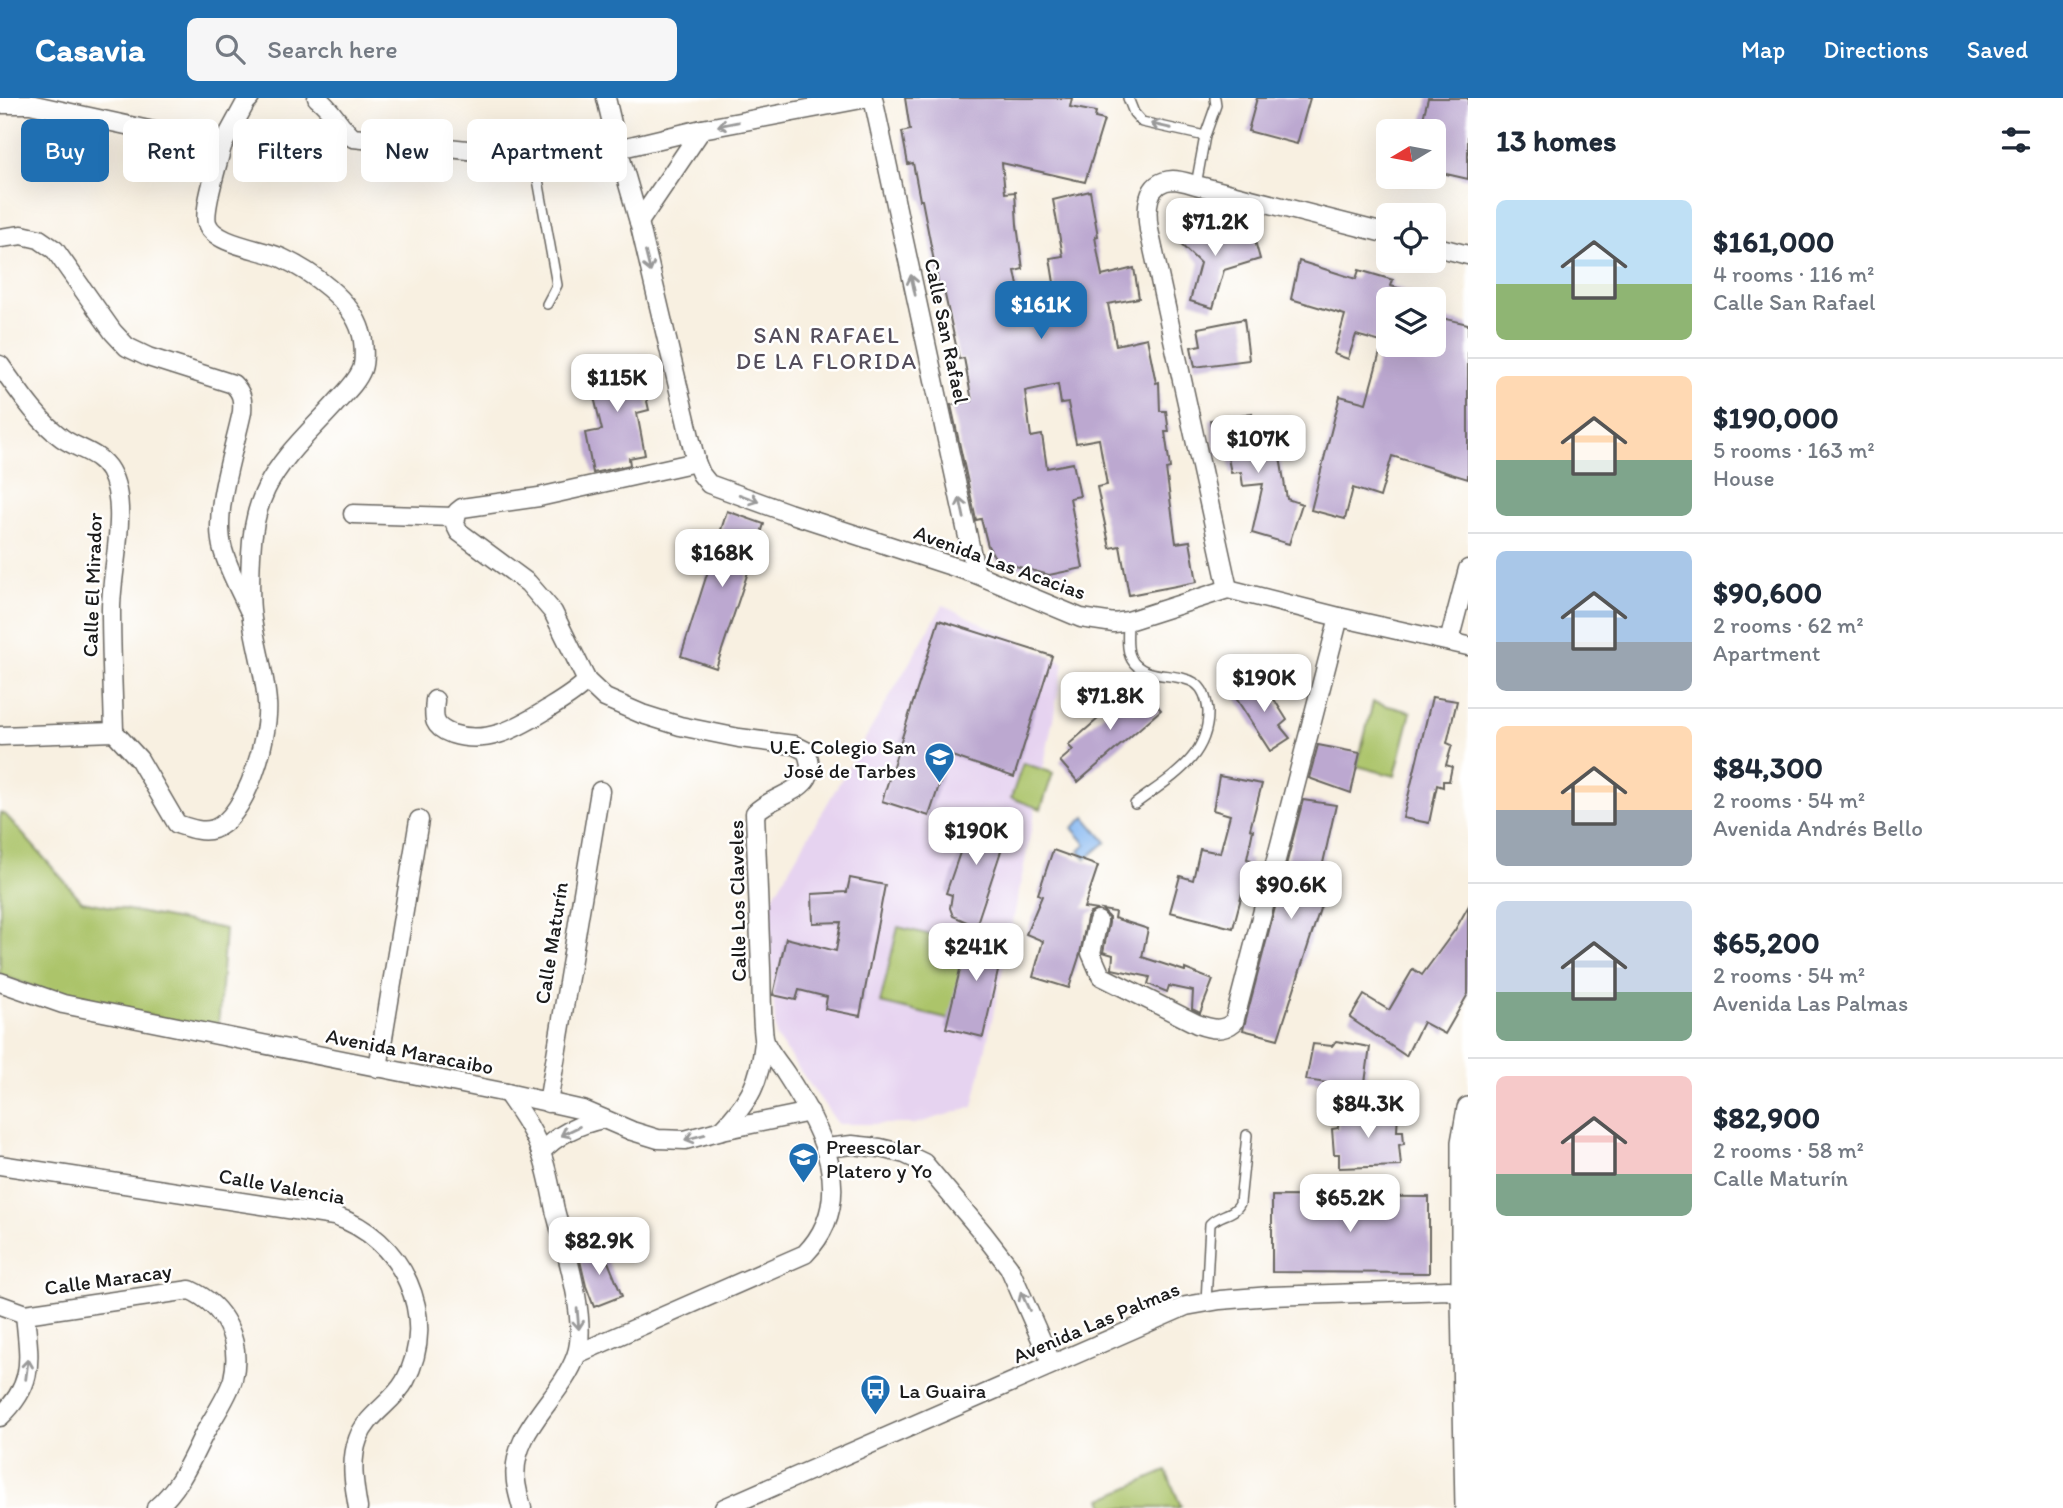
<!DOCTYPE html>
<meta charset="utf-8">
<style>
body{margin:0;font-family:Itim,sans-serif;background:#f6f6f7;color:#1f2937;height:100vh;display:flex;flex-direction:column;font-size:26px;white-space:nowrap}
*{box-sizing:border-box;margin:0}
p{font-size:23px;color:#747a83}
.icon{flex:none;width:38px;height:38px;fill:none;stroke:currentColor;stroke-width:2;stroke-linecap:round;stroke-linejoin:round}
.map{position:relative;flex:1;overflow:hidden}
.details{display:flex;flex-direction:column;background:#fff;width:595px}
.details>*{flex:none}
.banner{position:absolute;left:21px;top:21px;width:665px;height:63px;display:flex;gap:14px}
.needle{width:46px;rotate:260deg}
.controls{position:absolute;left:1376px;top:21px;display:grid;gap:14px}
.controls a{display:grid;place-items:center;width:70px;height:70px;border-radius:10px;background:#fff;box-shadow:0 7px 28px #0002;font-size:35px}
.price{position:absolute;translate:-50% -60px;padding:0 16px;border-radius:14px;background:#fff;color:#222;font-size:23px;line-height:46px;filter:drop-shadow(0 2px 4px #0008)}
.price::after{content:'';position:absolute;left:50%;top:42px;width:21px;height:16px;margin-left:-10px;background:inherit;clip-path:polygon(0 0,100% 0,50% 100%)}
.price.selected{background:#1f6fb2;color:#fff}
ul{padding:0;list-style:none}
li{display:flex;align-items:center;gap:21px;height:175px;padding:0 28px}
li+li{border-top:2px solid #e0e1e3}
li span{display:grid;place-items:center;flex:none;width:196px;height:140px;border-radius:10px;color:#555}
li>.icon{margin-inline-start:auto}
span .icon{width:84px;height:84px;fill:#fffc;stroke-width:1}
li b{font-size:30px}
h2{display:flex;justify-content:space-between;align-items:center;height:84px;padding:0 28px;font-size:30px}
.pill{padding:0 24px;border-radius:10px;background:#fff;box-shadow:0 7px 28px #0002;font-size:24px;line-height:63px}
.pill.selected{background:#1f6fb2;color:#fff}
header{display:flex;align-items:center;gap:42px;box-sizing:border-box;height:98px;padding:0 35px;background:#1f6fb2;color:#fff}
header strong{font-size:33px}
nav{display:flex;gap:38px;margin-inline-start:auto;font-size:24px}
.search{width:490px;height:63px;background:#f6f6f7;display:flex;align-items:center;gap:18px;box-sizing:border-box;padding:0 24px;border-radius:10px;color:#747a83;font-size:26px}
main{display:flex;flex:1;min-height:0}
.map>svg:first-child{display:block}
</style>
<header>
<strong>Casavia</strong>
<div class="search"><svg class="icon" aria-label="search" viewBox="0 0 24 24"><circle cx="10" cy="10" r="6"/><path d="M15 15l6 6"/></svg>Search here</div>
<nav><a>Map</a><a>Directions</a><a>Saved</a></nav>
</header>
<main>
<div class="map">
<svg width="1468" height="1410" viewBox="0 0 1468 1410">
<rect width="100%" height="100%" fill="#fff"/>
<filter id="ink" filterUnits="userSpaceOnUse"><feTurbulence type="fractalNoise" baseFrequency=".0143" numOctaves="2"/><feDisplacementMap in="SourceGraphic" scale="14" xChannelSelector="R" yChannelSelector="G"/><feConvolveMatrix kernelMatrix="1 2 1 2 8 2 1 2 1" color-interpolation-filters="sRGB"/></filter>
<filter id="wash" filterUnits="userSpaceOnUse"><feTurbulence type="fractalNoise" baseFrequency=".00686" numOctaves="4" result="noise"/><feDisplacementMap in="SourceGraphic" scale="28" xChannelSelector="R" yChannelSelector="G"/><feGaussianBlur stdDeviation="1.57" result="paint"/><feColorMatrix in="noise" values="0 0 0 0 0 0 0 0 0 0 0 0 0 0 0 0 0 1.4 0 .05"/><feComposite in="paint" operator="in"/></filter>
<g filter="url(#wash)">
<rect width="100%" height="100%" fill="#f8f0e1"/>
<polygon fill="#e6d3f0" points="943,507 1064,565 1012,829 973,1009 915,1026 838,1026 776,939 767,809"/>
<g fill="#acc46a" stroke="#647043" stroke-width="2">
<polygon points="1373,604 1411,614 1395,678 1357,668"/>
<polygon points="1023,665 1053,675 1041,711 1011,700"/>
<polygon points="0,715 6,717 82,803 225,831 218,932 62,899 0,877"/>
<polygon points="898,829 977,848 959,924 880,905"/>
<polygon points="1166,1373 1181,1408 1177,1410 1106,1410 1102,1401"/>
</g>
<polygon fill="#83b6f0" stroke="#506986" stroke-width="2" points="1085,719 1106,744 1086,761 1079,753 1086,746 1072,730"/>
<g id="blocks">
<g fill="#bca8d0">
<polygon points="905,0 1072,0 1070,9 1096,14 1095,20 1104,22 1085,84 1002,65 1005,95 1015,94 1017,127 1023,171 1015,173 1020,197 1055,191 1050,160 1063,158 1053,102 1090,93 1098,138 1095,139 1102,178 1134,170 1139,200 1108,206 1116,247 1147,240 1156,285 1159,284 1160,313 1166,313 1169,334 1165,334 1170,370 1166,371 1176,445 1190,443 1197,484 1129,497 1120,448 1110,450 1097,389 1107,387 1099,341 1076,345 1068,305 1061,306 1058,286 1025,293 1031,339 1042,337 1047,370 1073,365 1080,398 1070,400 1083,470 1049,477 997,463 988,448 981,421 976,422 951,307 972,303 964,260 959,261 943,188 939,189 922,102 920,102 913,65 908,66 902,34 910,32"/>
<polygon points="1257,0 1310,0 1297,46 1248,33"/>
<polygon points="1428,0 1468,0 1468,81 1433,73 1433,33 1420,33"/>
<polygon points="1188,120 1214,144 1252,132 1260,161 1224,172 1213,210 1190,203 1200,165 1173,139"/>
<polygon points="1299,163 1356,181 1359,172 1393,182 1391,188 1423,197 1423,201 1388,201 1388,246 1356,237 1348,261 1334,256 1345,217 1291,201"/>
<polygon points="1433,218 1468,226 1468,381 1392,358 1380,399 1353,390 1345,421 1311,412 1340,298 1366,305 1382,247 1433,247"/>
<polygon points="1244,221 1249,262 1195,269 1191,249 1201,247 1198,230"/>
<polygon points="637,259 649,312 637,315 645,357 629,360 630,367 593,375 585,335 602,332 587,270"/>
<polygon points="1252,315 1257,352 1278,347 1287,401 1302,406 1289,446 1252,435 1263,386 1243,388 1241,374 1231,375 1227,355 1216,357 1210,322"/>
<polygon points="727,413 764,426 716,570 681,558"/>
<polygon points="939,522 1052,558 1014,679 949,657 929,718 882,703"/>
<polygon points="1262,582 1287,622 1280,628 1290,640 1270,653 1234,597"/>
<polygon points="1138,586 1161,612 1078,684 1060,663 1073,652 1068,647"/>
<polygon points="1432,599 1457,603 1447,645 1452,647 1446,667 1452,669 1449,683 1443,683 1443,689 1437,687 1429,725 1403,720"/>
<polygon points="1318,647 1360,655 1351,695 1309,680"/>
<polygon points="1219,678 1262,686 1250,731 1253,732 1247,761 1251,762 1233,830 1170,814 1180,778 1193,782 1200,751 1220,755 1230,717 1213,712"/>
<polygon points="1303,702 1336,707 1317,792 1325,795 1278,941 1243,932"/>
<polygon points="974,714 1010,726 976,828 953,818 950,810 952,797 946,795"/>
<polygon points="1053,752 1098,768 1084,810 1098,812 1090,815 1087,820 1080,856 1069,890 1033,879 1043,843 1026,836 1042,798 1038,796"/>
<polygon points="850,780 885,787 860,918 825,911 827,899 799,892 796,902 773,897 786,840 836,853 841,824 813,825 812,796 847,794"/>
<polygon points="1468,809 1468,896 1445,936 1423,924 1406,958 1350,920 1364,897 1389,912 1413,871 1422,877 1455,832"/>
<polygon points="1102,812 1115,814 1114,820 1148,831 1142,859 1185,873 1185,871 1213,882 1200,915 1192,911 1193,893 1169,888 1167,894 1148,886 1150,879 1112,871 1113,857 1103,854 1109,825 1109,819"/>
<polygon points="970,830 1006,838 983,939 946,930"/>
<polygon points="1336,943 1370,949 1364,992 1346,987 1345,991 1325,989 1327,985 1306,982 1313,946 1332,948"/>
<polygon points="1372,1013 1398,1013 1397,1033 1403,1033 1404,1046 1399,1047 1401,1068 1339,1070 1339,1056 1334,1056 1332,1031 1338,1030 1339,1017"/>
<polygon points="1272,1098 1429,1099 1429,1175 1272,1174"/>
<polygon points="602,1149 622,1198 594,1209 586,1188 579,1158"/>
</g>
</g>
</g>
<g filter="url(#ink)">
<use href="#blocks" fill-opacity="0" stroke="#696661" stroke-width="2"/>
<g fill="none" stroke-linecap="round" stroke-linejoin="round">
<defs>
<g id="service">
<polyline points="1128,0 1134,15 1142,24 1205,38"/>
<polyline points="534,59 557,187 547,206"/>
<polyline points="1196,87 1205,38 1216,7 1215,0"/>
<path d="M 1128,523 C 1128,537 1125,554 1134,565 C 1149,582 1177,574 1195,585 C 1204,591 1207,603 1208,613 C 1209,661 1169,680 1135,706"/>
<path d="M 1206,1204 L 1210,1126 C 1220,1115 1234,1118 1240,1105 L 1247,1037"/>
</g>
<g id="minor">
<path d="M 317,0 C 332,11 339,28 353,40 L 534,59 L 585,56 L 618,51 L 702,31 L 867,0"/>
<polyline points="606,0 618,51 639,124 696,364 701,376 709,386 789,415 976,476 1081,520 1114,525 1128,523 1228,491 1339,519 1468,548"/>
<polyline points="873,0 976,476"/>
<polyline points="0,6 30,6 222,48 246,4 250,0"/>
<polyline points="639,124 702,31"/>
<path d="M 0,140 L 22,137 L 39,141 L 55,152 L 113,234 L 127,249 L 148,259 L 233,286 C 242,295 243,301 242,314 C 234,353 212,414 223,452 C 229,473 240,492 249,512"/>
<polyline points="1433,148 1468,157"/>
<path d="M 0,267 C 18,292 37,322 62,340 C 79,352 99,354 110,373 C 130,408 111,471 111,511 C 111,552 113,593 114,634"/>
<polyline points="353,416 455,419"/>
<path d="M 1228,491 L 1149,132 C 1146,112 1145,83 1173,82 C 1180,82 1189,85 1196,87 L 1388,136"/>
<polyline points="1449,543 1468,471"/>
<path d="M 435,602 C 433,621 433,629 452,636 C 486,647 515,631 543,614 C 559,604 574,596 587,583"/>
<path d="M 114,634 L 139,661 L 177,726 C 189,730 202,735 214,731 C 247,719 270,636 267,604 C 265,576 256,549 252,521 C 249,501 250,477 251,457 C 252,434 256,411 266,391 C 282,358 312,332 336,305 C 345,295 357,284 362,271 C 365,262 364,243 361,234 C 352,202 310,173 282,160 C 263,151 214,147 207,125 C 203,110 218,66 222,48"/>
<polyline points="0,638 114,634"/>
<path d="M 1098,823 L 1091,855 L 1101,878 L 1197,926 C 1211,931 1222,934 1234,924 L 1339,519"/>
<polyline points="0,884 63,906 507,995 583,1012 632,1033 658,1041 685,1042 722,1032 810,1014"/>
<polyline points="378,970 419,722"/>
<path d="M 507,995 C 520,1014 534,1033 541,1055 C 548,1073 551,1093 555,1112 C 564,1147 589,1224 576,1258 C 561,1301 509,1333 516,1384 C 517,1393 520,1402 522,1410"/>
<polyline points="548,1005 600,693"/>
<path d="M 722,1032 C 750,1002 760,985 764,944"/>
<polyline points="825,1050 852,1047 880,1050 905,1056 924,1065 982,1134 1009,1169 1052,1266"/>
<path d="M 541,1054 C 558,1036 579,1026 603,1021"/>
<path d="M 0,1067 L 334,1118 C 402,1139 440,1219 405,1283 C 392,1306 367,1316 358,1341 C 350,1363 354,1387 358,1410"/>
<path d="M 0,1207 L 25,1216 L 190,1192 C 225,1208 242,1243 233,1281 C 228,1299 212,1321 203,1338 C 190,1364 179,1391 156,1410"/>
<path d="M 577,1256 L 805,1156 C 859,1100 822,1031 786,976 C 780,966 766,952 764,940 C 761,917 762,893 761,870 C 759,819 757,767 755,715 C 776,693 824,694 806,653 L 794,647 L 739,640 L 680,628 L 642,616 L 605,600 L 587,583 L 553,514 L 528,485 L 459,434 L 455,426 L 457,414 L 462,410 L 539,399 L 696,364"/>
<path d="M 0,1319 C 36,1285 29,1261 25,1216"/>
<polyline points="724,1410 1186,1208 1220,1202 1271,1198 1449,1192 1468,1202"/>
</g>
<polyline id="tertiary" points="1466,1410 1462,1200 1462,1044 1468,1010"/>
</defs>
<use href="#service" stroke="#696661" stroke-width="12"/>
<use href="#minor" stroke="#696661" stroke-width="21"/>
<use href="#tertiary" stroke="#696661" stroke-width="24"/>
<use href="#service" stroke="#fff" stroke-width="9"/>
<use href="#minor" stroke="#fff" stroke-width="18"/>
<use href="#tertiary" stroke="#fff" stroke-width="21"/>
</g>
<defs><path id="oneway-shaft" d="M-6 0H5M1.5-3L5.5 0L1.5 3" fill="none" stroke-width="1.6" stroke-linecap="round" stroke-linejoin="round" transform="scale(1.75)"/></defs>
<g stroke="#999">
<use href="#oneway-shaft" transform="translate(728 26) rotate(169)"/>
<use href="#oneway-shaft" transform="translate(1161 28) rotate(-167)"/>
<use href="#oneway-shaft" transform="translate(648 164) rotate(76)"/>
<use href="#oneway-shaft" transform="translate(913 187) rotate(-102)"/>
<use href="#oneway-shaft" transform="translate(749 400) rotate(20)"/>
<use href="#oneway-shaft" transform="translate(962 410) rotate(-102)"/>
<use href="#oneway-shaft" transform="translate(570 1033) rotate(154)"/>
<use href="#oneway-shaft" transform="translate(695 1039) rotate(165)"/>
<use href="#oneway-shaft" transform="translate(1025 1203) rotate(-115)"/>
<use href="#oneway-shaft" transform="translate(578 1221) rotate(85)"/>
<use href="#oneway-shaft" transform="translate(27 1271) rotate(-83)"/>
</g>
</g>
<defs>
<symbol id="school-pin" viewBox="-11 -11 22 30"><path d="M0 17L-7.5 6A9.5 9.5 0 1 1 7.5 6Z" fill="#1f6fb2" stroke="#fff"/><path d="M0-5L7-2L0 1L-7-2ZM-4 1L0 2.5L4 1V4Q0 6-4 4Z" fill="#fff"/></symbol>
<symbol id="bus-pin" viewBox="-11 -11 22 30"><path d="M0 17L-7.5 6A9.5 9.5 0 1 1 7.5 6Z" fill="#1f6fb2" stroke="#fff"/><path d="M-5-6H5V4H4V6H2V4H-2V6H-4V4H-5ZM-3.5-4V0h7V-4ZM-3.5 1.2v1.5H-2V1.2ZM2 1.2v1.5H3.5V1.2Z" fill="#fff"/></symbol>
</defs>
<g fill-rule="evenodd">
<use href="#school-pin" x="922" y="642" width="35" height="47"/>
<use href="#school-pin" x="786" y="1042" width="35" height="47"/>
<use href="#bus-pin" x="858" y="1274" width="35" height="47"/>
</g>
<g text-anchor="middle" dominant-baseline="central" stroke-width="5" stroke-linejoin="round" paint-order="stroke">
<g font-size="21" fill="#1c1c1c" stroke="#fff">
<text transform="translate(947 233) rotate(78)">Calle San Rafael</text>
<text transform="translate(1000 464) rotate(20)">Avenida Las Acacias</text>
<text transform="translate(92 487) rotate(-88)">Calle El Mirador</text>
<text transform="translate(737 803) rotate(-91)">Calle Los Claveles</text>
<text transform="translate(551 845) rotate(-81)">Calle Maturín</text>
<text transform="translate(410 953) rotate(11)">Avenida Maracaibo</text>
<text transform="translate(282 1088) rotate(10)">Calle Valencia</text>
<text transform="translate(108 1181) rotate(-8)">Calle Maracay</text>
<text transform="translate(1096 1224) rotate(-23)">Avenida Las Palmas</text>
</g>
<g font-size="21" fill="#1c1c1c" stroke="#fff" text-anchor="start">
<text x="916" y="648" text-anchor="end">U.E. Colegio San<tspan x="916" dy="24">José de Tarbes</tspan></text>
<text x="826" y="1048">Preescolar<tspan x="826" dy="24">Platero y Yo</tspan></text>
<text x="899" y="1292">La Guaira</text>
</g>
<g font-size="23" letter-spacing="2" fill="#544d5b" stroke="#fff">
<text x="827" y="237">SAN RAFAEL<tspan x="827" dy="26">DE LA FLORIDA</tspan></text>
</g>
</g>
</svg>
<div class="controls">
<a><svg class="needle" viewBox="-14 -14 28 28"><path d="M0-13l5 13h-10z" fill="#e53935"/><path d="M0 13l5-13h-10z" fill="#747a83"/></svg></a>
<a><svg class="icon" aria-label="locate" viewBox="0 0 24 24"><circle cx="12" cy="12" r="6"/><path d="M12 2v4M12 18v4M2 12h4M18 12h4"/></svg></a>
<a><svg class="icon" aria-label="layers" viewBox="0 0 24 24"><path d="M12 4l9 5-9 5-9-5zM3 14l9 5 9-5"/></svg></a>
</div>
<b class="price" style="left:1215px;top:160px">$71.2K</b>
<b class="price selected" style="left:1041px;top:243px">$161K</b>
<b class="price" style="left:617px;top:316px">$115K</b>
<b class="price" style="left:1258px;top:377px">$107K</b>
<b class="price" style="left:722px;top:491px">$168K</b>
<b class="price" style="left:1264px;top:616px">$190K</b>
<b class="price" style="left:1110px;top:634px">$71.8K</b>
<b class="price" style="left:976px;top:769px">$190K</b>
<b class="price" style="left:1291px;top:823px">$90.6K</b>
<b class="price" style="left:976px;top:885px">$241K</b>
<b class="price" style="left:1368px;top:1042px">$84.3K</b>
<b class="price" style="left:1350px;top:1136px">$65.2K</b>
<b class="price" style="left:599px;top:1179px">$82.9K</b>
<div class="banner">
<a class="pill selected">Buy</a>
<a class="pill">Rent</a>
<a class="pill">Filters</a>
<a class="pill">New</a>
<a class="pill">Apartment</a>
</div>
</div>
<section class="details">
<h2>13 homes<svg class="icon" aria-label="filters" viewBox="0 0 24 24"><path d="M4 7h16M4 17h16"/><circle cx="9" cy="7" r="2"/><circle cx="15" cy="17" r="2"/></svg></h2>
<ul>
<li><span style="background:linear-gradient(#bfe0f5 60%,#8fb573 0)"><svg class="icon" aria-label="home" viewBox="0 0 24 24"><path d="M3 11l9-7 9 7M6 9v11h12V9"/></svg></span><div><b>$161,000</b><p>4 rooms · 116 m²</p><p>Calle San Rafael</p></div></li>
<li><span style="background:linear-gradient(#ffd9b3 60%,#7fa58c 0)"><svg class="icon" aria-label="home" viewBox="0 0 24 24"><path d="M3 11l9-7 9 7M6 9v11h12V9"/></svg></span><div><b>$190,000</b><p>5 rooms · 163 m²</p><p>House</p></div></li>
<li><span style="background:linear-gradient(#a9c7e8 65%,#9aa5b1 0)"><svg class="icon" aria-label="home" viewBox="0 0 24 24"><path d="M3 11l9-7 9 7M6 9v11h12V9"/></svg></span><div><b>$90,600</b><p>2 rooms · 62 m²</p><p>Apartment</p></div></li>
<li><span style="background:linear-gradient(#ffd9b3 60%,#9aa5b1 0)"><svg class="icon" aria-label="home" viewBox="0 0 24 24"><path d="M3 11l9-7 9 7M6 9v11h12V9"/></svg></span><div><b>$84,300</b><p>2 rooms · 54 m²</p><p>Avenida Andrés Bello</p></div></li>
<li><span style="background:linear-gradient(#c9d6e8 65%,#7fa58c 0)"><svg class="icon" aria-label="home" viewBox="0 0 24 24"><path d="M3 11l9-7 9 7M6 9v11h12V9"/></svg></span><div><b>$65,200</b><p>2 rooms · 54 m²</p><p>Avenida Las Palmas</p></div></li>
<li><span style="background:linear-gradient(#f6c9c9 70%,#7fa58c 0)"><svg class="icon" aria-label="home" viewBox="0 0 24 24"><path d="M3 11l9-7 9 7M6 9v11h12V9"/></svg></span><div><b>$82,900</b><p>2 rooms · 58 m²</p><p>Calle Maturín</p></div></li>
</ul>
</section>
</main>
